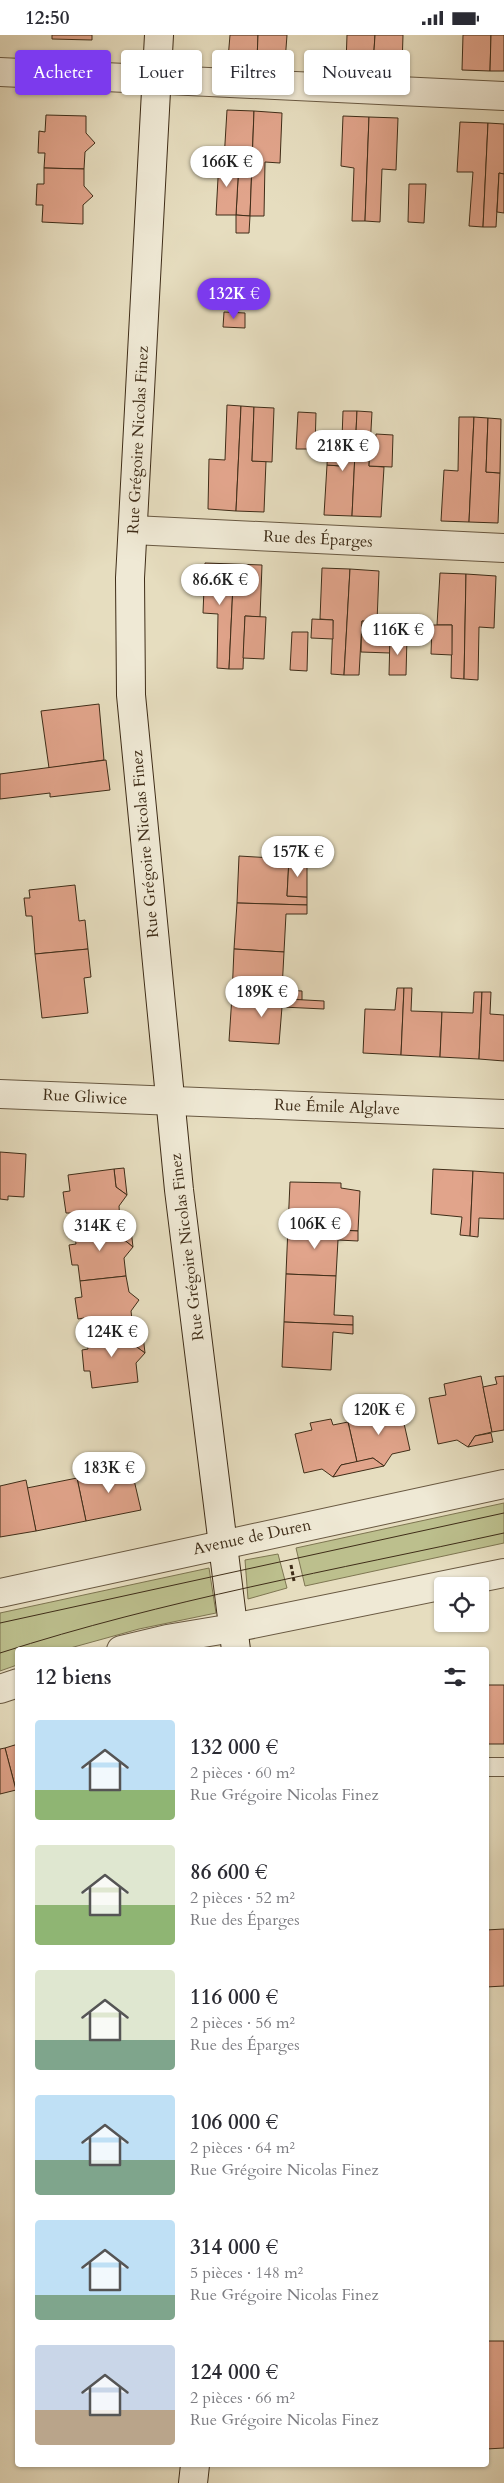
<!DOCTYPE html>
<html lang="fr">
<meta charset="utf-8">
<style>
body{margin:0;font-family:Cardo,serif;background:#f2f2f3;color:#2b2b33;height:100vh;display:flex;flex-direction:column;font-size:19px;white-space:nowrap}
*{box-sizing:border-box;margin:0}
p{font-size:16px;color:#7c7c81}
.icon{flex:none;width:28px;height:28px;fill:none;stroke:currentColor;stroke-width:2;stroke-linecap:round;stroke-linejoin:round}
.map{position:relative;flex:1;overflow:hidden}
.sheet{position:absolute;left:15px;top:1612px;width:474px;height:820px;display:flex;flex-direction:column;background:#fff;border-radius:5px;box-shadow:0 1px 4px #0004}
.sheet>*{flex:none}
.guide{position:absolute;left:15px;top:15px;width:475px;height:45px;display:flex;gap:10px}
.tools{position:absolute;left:434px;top:1542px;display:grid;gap:10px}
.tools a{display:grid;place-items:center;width:55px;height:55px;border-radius:5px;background:#fff;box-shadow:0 1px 4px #0004;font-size:25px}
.price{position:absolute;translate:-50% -42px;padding:0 11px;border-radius:18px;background:#fff;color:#222;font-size:16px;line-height:32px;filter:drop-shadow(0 1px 2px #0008)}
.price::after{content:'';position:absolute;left:50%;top:30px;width:15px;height:11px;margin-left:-8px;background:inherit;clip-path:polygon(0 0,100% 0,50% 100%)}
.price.on{background:#7c3aed;color:#fff}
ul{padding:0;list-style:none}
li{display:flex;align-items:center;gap:15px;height:125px;padding:0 20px}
li span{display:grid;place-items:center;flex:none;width:140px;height:100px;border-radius:5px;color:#555}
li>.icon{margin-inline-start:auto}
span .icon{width:60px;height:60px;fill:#fffc;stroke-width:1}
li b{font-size:21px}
h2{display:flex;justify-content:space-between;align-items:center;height:60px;padding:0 20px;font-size:21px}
.chip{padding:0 18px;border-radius:5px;background:#fff;box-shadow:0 1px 4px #0004;font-size:18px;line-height:45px}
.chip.on{background:#7c3aed;color:#fff}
.status{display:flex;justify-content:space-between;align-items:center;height:35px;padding:0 25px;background:#fff;direction:ltr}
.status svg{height:14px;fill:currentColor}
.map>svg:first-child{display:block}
</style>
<div class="status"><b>12:50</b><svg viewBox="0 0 49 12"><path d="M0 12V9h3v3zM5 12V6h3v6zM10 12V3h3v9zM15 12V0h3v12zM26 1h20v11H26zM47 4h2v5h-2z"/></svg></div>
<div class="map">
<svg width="504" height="2448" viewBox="0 0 504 2448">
<rect width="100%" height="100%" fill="#e6ddbf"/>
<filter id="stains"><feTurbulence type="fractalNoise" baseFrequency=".004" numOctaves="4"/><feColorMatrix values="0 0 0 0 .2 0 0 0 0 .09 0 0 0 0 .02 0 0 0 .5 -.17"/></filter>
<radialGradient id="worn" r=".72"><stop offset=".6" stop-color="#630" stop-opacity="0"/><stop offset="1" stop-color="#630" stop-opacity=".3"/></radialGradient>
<g fill="#bcbf8d" stroke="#7e7652">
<polygon points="504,1468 504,1508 305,1551 296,1513"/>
<polygon points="278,1519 287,1553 248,1564 245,1525"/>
<polygon points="209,1533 216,1578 139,1594 63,1615 18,1615 17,1630 0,1636 0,1578"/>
</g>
<g fill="#e1a48b" stroke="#3f2d18">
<polygon points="52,0 92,0 92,5 52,4"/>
<polygon points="230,0 258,0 257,25 228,24"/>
<polygon points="258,0 287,0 285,27 257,25"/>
<polygon points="347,0 375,0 373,31 346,29"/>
<polygon points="375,0 403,0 402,32 373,31"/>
<polygon points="463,0 491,0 490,36 462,35"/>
<polygon points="491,0 504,0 504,36 490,36"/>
<polygon points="227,75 254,76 250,181 236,180 239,126 224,125"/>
<polygon points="254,76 282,78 280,128 265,127 264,181 250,181"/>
<polygon points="46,80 86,81 86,98 95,108 85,117 84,134 44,133 45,118 38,118 39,96 45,97"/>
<polygon points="343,81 369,82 365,186 352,186 354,133 341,131"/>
<polygon points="369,82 398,83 396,135 382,134 380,187 365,186"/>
<polygon points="460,87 488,88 483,192 469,191 473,137 457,137"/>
<polygon points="488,88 504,89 504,139 499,138 496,192 483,192"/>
<polygon points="219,125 239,126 236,180 216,180"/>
<polygon points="44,133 84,134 84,151 93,161 83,170 83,189 42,187 43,170 36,170 37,149 44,149"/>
<polygon points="499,138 504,139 504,178 497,177"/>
<polygon points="409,149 426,149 424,188 408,187"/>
<polygon points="236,180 250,181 249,198 236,198"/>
<polygon points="224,277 245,278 245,293 223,292"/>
<polygon points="227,370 241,371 236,476 208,474 209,424 225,425"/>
<polygon points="241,371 254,372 252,426 266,426 264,477 236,476"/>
<polygon points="254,372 274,373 272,427 252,426"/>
<polygon points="343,376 357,376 352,481 324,480 327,430 341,431"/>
<polygon points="357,376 372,377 369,431 384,432 381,482 352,481"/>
<polygon points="298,377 316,378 315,414 296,414"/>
<polygon points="459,382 474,382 469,487 441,486 444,435 458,436"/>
<polygon points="474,382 488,383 486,437 500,438 498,488 469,487"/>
<polygon points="488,383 501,384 500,438 486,437"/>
<polygon points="376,399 393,400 392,432 369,431 370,413 375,413"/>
<polygon points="328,411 342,411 341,431 327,430"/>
<polygon points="205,528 234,529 229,634 217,633 218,579 203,578"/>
<polygon points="234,529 262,530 260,582 245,581 243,634 229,634"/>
<polygon points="322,533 350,534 344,640 331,639 333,585 320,584"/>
<polygon points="350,534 379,536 377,587 362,586 359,640 344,640"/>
<polygon points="440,538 466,539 464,644 451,643 452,590 437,590"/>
<polygon points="466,539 496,541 494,593 479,592 478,645 464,644"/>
<polygon points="245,581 266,582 264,624 243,623"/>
<polygon points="312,584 333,585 333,604 311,603"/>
<polygon points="362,586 382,588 381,602 390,601 390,618 361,617"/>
<polygon points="432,590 452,590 452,620 431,619"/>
<polygon points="292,597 308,597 307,636 290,635"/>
<polygon points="390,601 407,602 406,640 389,640"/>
<polygon points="99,669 104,725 49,733 41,676"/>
<polygon points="106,725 110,755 50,762 50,758 0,764 0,739"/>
<polygon points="239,821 289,824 287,861 307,862 307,870 237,868"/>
<polygon points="289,824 307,824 307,862 287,861"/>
<polygon points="75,850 79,886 85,885 88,914 35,919 32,881 26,881 24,863 30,863 29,855"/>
<polygon points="237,868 307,870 307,879 286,879 284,917 234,914"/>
<polygon points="88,914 91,942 84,943 88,978 42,983 35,919"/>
<polygon points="234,914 284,917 282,955 302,956 302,965 232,961"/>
<polygon points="397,953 404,953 401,1020 363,1018 365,974 395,975"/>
<polygon points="404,953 412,953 411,976 442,977 440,1022 401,1020"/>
<polygon points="474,957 482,957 479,1024 440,1022 442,977 473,978"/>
<polygon points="482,957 491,957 490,979 504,980 504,1026 479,1024"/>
<polygon points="232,961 324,966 324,974 282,972 279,1009 229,1006"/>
<polygon points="0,1117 26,1119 24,1162 8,1161 8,1165 0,1164"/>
<polygon points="124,1133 127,1160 116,1152 114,1134"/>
<polygon points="114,1134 116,1152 127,1160 119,1171 120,1187 74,1193 72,1178 66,1178 63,1157 70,1156 68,1140"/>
<polygon points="433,1134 473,1136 470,1201 460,1200 462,1182 431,1179"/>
<polygon points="473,1136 504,1138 504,1184 479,1183 478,1202 470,1201"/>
<polygon points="290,1147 341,1148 341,1153 360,1156 358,1196 288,1192"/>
<polygon points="130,1186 133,1212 122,1203 120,1187"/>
<polygon points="120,1187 122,1203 133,1212 124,1223 126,1241 80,1246 78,1230 72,1230 69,1210 76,1209 74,1193"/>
<polygon points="288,1192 358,1196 358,1206 338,1205 336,1241 286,1239"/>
<polygon points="286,1239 336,1241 334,1280 353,1281 353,1290 284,1287"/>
<polygon points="126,1241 129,1257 139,1265 131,1276 133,1293 86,1299 84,1283 78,1284 75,1263 82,1262 80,1246"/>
<polygon points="284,1287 353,1290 353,1299 333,1297 331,1335 282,1332"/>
<polygon points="142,1292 145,1318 134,1310 133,1293"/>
<polygon points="133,1293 134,1310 145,1318 136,1328 138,1347 92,1353 90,1336 84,1336 82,1315 88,1314 86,1299"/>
<polygon points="481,1341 492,1397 475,1401 468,1412 457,1405 438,1409 429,1363 446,1360 444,1349"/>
<polygon points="504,1341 504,1395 492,1397 483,1352 497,1349 495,1342"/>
<polygon points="383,1373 385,1379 401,1375 410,1415 392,1419 384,1431 373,1423 357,1427 348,1387 363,1384 362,1377"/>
<polygon points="331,1384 333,1390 348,1387 357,1427 341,1430 333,1442 322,1434 304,1438 295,1399 312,1395 310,1388"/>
<polygon points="491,1398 493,1407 468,1412 475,1401"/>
<polygon points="373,1423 384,1431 333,1442 341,1430"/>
<polygon points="131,1432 141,1475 86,1486 77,1443"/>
<polygon points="77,1443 86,1486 36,1496 27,1453"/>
<polygon points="26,1445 36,1496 0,1502 0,1451"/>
<rect x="486" y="1650" width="18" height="59"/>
<polygon points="18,1709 18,1754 16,1755 5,1713"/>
<polygon points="5,1713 16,1755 0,1759 0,1714"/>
<polygon points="504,1894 504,1951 486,1952 486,1895"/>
<polygon points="486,2306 504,2306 504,2413 486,2414"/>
</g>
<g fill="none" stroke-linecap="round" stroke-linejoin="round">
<defs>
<polyline id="lane" points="486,1732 504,1732"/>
<g id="street">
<polyline points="0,37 504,61"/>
<polyline points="133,495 504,513"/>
<polyline points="0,1059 504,1079"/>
<polyline points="0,1558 504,1449"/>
<polyline points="121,1615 167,1604 233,1593 504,1538"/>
<polyline points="0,1654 18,1648"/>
</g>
<g id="secondary">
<polyline points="159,0 130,543 131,660 179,1155 236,1615"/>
<polyline points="193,2448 195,2430"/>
</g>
</defs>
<use href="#lane" stroke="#695942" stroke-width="20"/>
<use href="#street" stroke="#695942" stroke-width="30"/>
<use href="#secondary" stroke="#3f2d18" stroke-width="30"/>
<polyline stroke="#3f2d18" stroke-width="3" stroke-dasharray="4 2.5" stroke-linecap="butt" points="291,1530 294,1546"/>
<use href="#lane" stroke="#efe9d5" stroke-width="18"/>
<use href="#street" stroke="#efe9d5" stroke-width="28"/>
<use href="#secondary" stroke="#efe9d5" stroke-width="28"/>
<g stroke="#3f2d18" stroke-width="1">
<polyline points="0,1588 504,1478"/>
<path d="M 0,1618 C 164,1565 335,1535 504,1498"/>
</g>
</g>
<g text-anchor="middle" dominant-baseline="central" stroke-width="4" stroke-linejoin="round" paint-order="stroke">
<g font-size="16" fill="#3f2d18" stroke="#efe9d5">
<text transform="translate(138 405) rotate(-87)">Rue Grégoire Nicolas Finez</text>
<text transform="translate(318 504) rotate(3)">Rue des Éparges</text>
<text transform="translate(145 809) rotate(-95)">Rue Grégoire Nicolas Finez</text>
<text transform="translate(85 1062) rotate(3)">Rue Gliwice</text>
<text transform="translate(337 1072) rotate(2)">Rue Émile Alglave</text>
<text transform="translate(187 1212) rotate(-97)">Rue Grégoire Nicolas Finez</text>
<text transform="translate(252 1502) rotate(-12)">Avenue de Duren</text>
</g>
</g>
<rect width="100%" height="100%" filter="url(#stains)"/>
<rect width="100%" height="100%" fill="url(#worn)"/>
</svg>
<div class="tools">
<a><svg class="icon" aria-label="locate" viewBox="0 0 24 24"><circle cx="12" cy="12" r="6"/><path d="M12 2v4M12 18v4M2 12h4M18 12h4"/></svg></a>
</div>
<b class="price" style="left:227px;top:153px">166K €</b>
<b class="price on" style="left:234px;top:285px">132K €</b>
<b class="price" style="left:343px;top:437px">218K €</b>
<b class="price" style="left:220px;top:571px">86.6K €</b>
<b class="price" style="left:398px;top:621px">116K €</b>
<b class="price" style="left:298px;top:843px">157K €</b>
<b class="price" style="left:262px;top:983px">189K €</b>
<b class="price" style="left:315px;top:1215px">106K €</b>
<b class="price" style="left:100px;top:1217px">314K €</b>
<b class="price" style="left:112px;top:1323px">124K €</b>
<b class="price" style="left:379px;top:1401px">120K €</b>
<b class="price" style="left:109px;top:1459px">183K €</b>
<div class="guide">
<a class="chip on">Acheter</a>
<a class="chip">Louer</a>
<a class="chip">Filtres</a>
<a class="chip">Nouveau</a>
</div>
<section class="sheet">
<h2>12 biens<svg class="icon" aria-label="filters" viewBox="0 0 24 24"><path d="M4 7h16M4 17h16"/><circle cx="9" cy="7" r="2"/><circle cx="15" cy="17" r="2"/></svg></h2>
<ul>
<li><span style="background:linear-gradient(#bfe0f5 70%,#8fb573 0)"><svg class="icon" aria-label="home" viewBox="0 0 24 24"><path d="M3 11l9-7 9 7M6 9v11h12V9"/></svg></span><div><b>132 000 €</b><p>2 pièces · 60 m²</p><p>Rue Grégoire Nicolas Finez</p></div></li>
<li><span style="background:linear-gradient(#dfe7d0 60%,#8fb573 0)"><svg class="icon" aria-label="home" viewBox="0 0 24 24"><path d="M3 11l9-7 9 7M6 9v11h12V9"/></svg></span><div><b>86 600 €</b><p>2 pièces · 52 m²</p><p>Rue des Éparges</p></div></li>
<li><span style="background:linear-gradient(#dfe7d0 70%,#7fa58c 0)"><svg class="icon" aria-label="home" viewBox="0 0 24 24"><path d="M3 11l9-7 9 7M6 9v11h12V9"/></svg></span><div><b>116 000 €</b><p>2 pièces · 56 m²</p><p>Rue des Éparges</p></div></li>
<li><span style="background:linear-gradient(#bfe0f5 65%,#7fa58c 0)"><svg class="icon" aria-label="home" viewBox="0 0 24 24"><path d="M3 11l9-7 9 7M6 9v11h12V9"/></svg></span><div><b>106 000 €</b><p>2 pièces · 64 m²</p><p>Rue Grégoire Nicolas Finez</p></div></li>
<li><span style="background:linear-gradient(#bfe0f5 75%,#7fa58c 0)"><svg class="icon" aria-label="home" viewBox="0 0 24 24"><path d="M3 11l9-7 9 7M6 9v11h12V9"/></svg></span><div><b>314 000 €</b><p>5 pièces · 148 m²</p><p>Rue Grégoire Nicolas Finez</p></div></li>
<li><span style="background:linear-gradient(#c9d6e8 65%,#b9a48a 0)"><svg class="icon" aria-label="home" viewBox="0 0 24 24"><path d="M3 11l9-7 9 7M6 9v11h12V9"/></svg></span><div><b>124 000 €</b><p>2 pièces · 66 m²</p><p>Rue Grégoire Nicolas Finez</p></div></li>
</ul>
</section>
</div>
